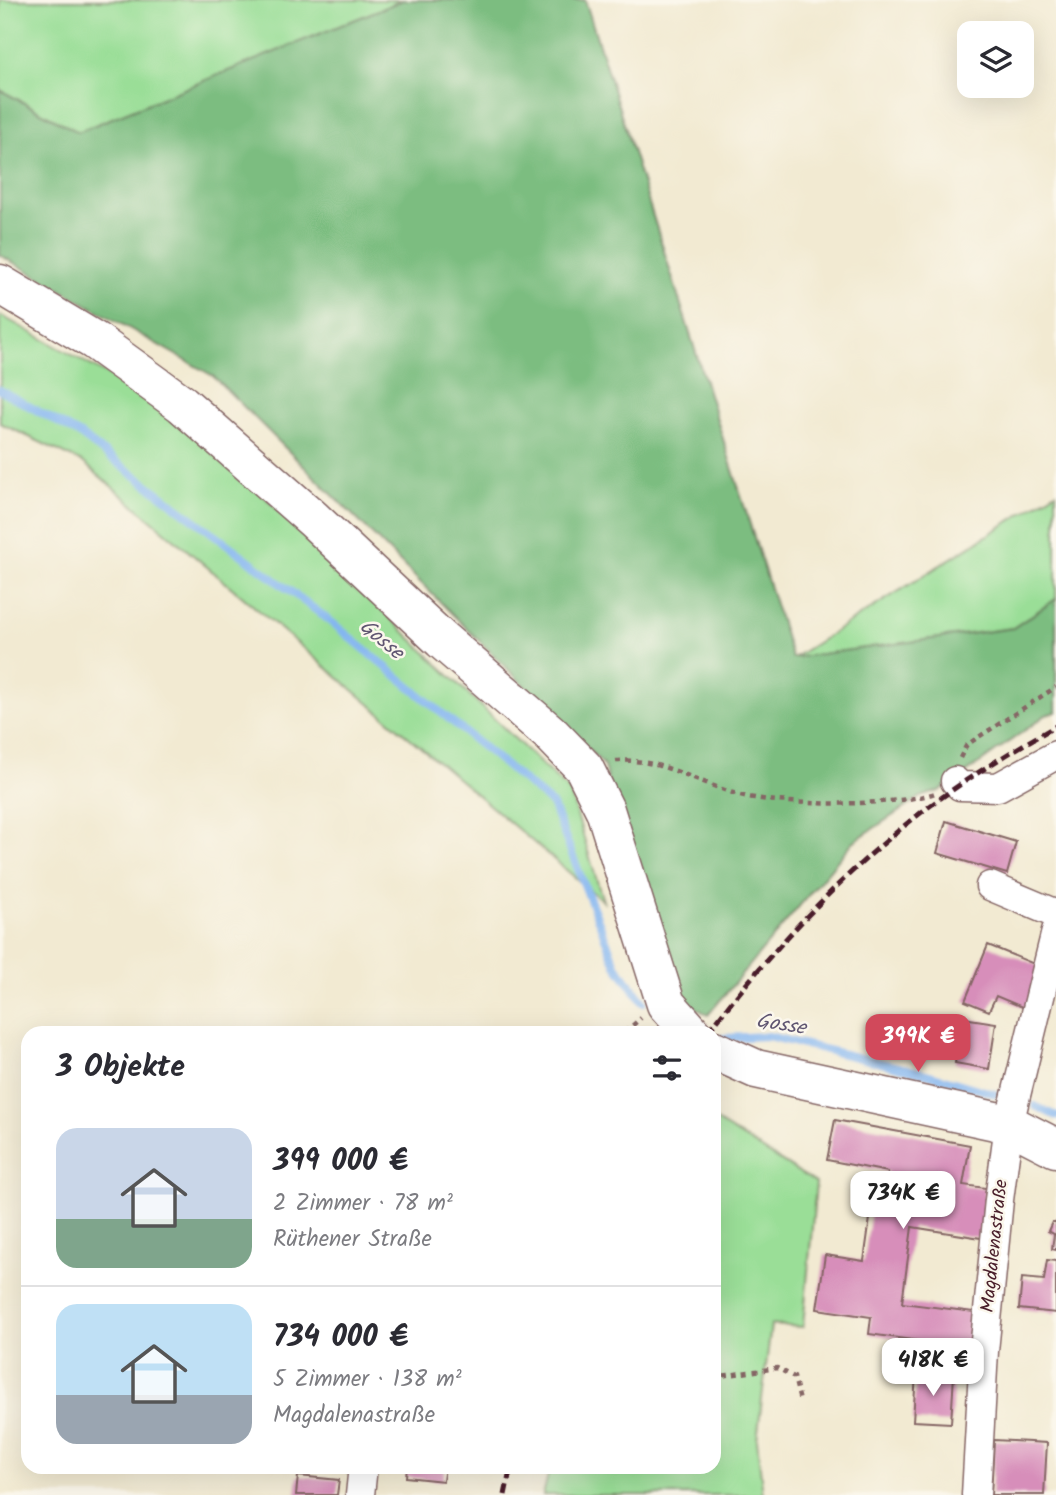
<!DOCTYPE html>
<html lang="de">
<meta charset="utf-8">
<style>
body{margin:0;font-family:Kalam,sans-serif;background:#f7f7f7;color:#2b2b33;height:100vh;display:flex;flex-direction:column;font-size:26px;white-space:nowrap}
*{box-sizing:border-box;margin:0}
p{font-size:23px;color:#7c7c81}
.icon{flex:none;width:38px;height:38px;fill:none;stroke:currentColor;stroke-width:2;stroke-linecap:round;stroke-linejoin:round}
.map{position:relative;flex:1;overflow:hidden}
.side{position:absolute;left:21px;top:1026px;width:700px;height:448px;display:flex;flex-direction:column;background:#fff;border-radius:21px;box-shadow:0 7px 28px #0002}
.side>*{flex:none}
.controls{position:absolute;left:957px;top:21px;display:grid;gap:14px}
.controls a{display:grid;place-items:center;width:77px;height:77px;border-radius:14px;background:#fff;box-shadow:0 7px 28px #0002;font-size:35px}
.price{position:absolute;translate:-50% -60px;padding:0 16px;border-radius:14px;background:#fff;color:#222;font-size:23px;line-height:46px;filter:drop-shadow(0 2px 4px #0008)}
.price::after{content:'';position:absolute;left:50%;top:42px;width:21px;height:16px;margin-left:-10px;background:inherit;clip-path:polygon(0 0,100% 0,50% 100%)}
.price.selected{background:#d1495b;color:#fff}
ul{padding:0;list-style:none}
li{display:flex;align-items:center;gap:21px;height:175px;padding:0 35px}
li+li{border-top:2px solid #e1e1e2}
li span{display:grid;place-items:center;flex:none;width:196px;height:140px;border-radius:21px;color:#555}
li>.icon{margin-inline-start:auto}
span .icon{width:84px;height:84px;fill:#fffc;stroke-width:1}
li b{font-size:30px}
h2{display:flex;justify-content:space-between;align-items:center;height:84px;padding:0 35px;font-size:30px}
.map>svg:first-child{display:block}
</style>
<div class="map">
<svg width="1056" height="1495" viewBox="0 0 1056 1495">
<rect width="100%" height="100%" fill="#fbf7ec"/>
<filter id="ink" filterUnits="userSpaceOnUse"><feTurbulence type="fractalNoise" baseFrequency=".0143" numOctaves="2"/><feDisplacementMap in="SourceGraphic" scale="14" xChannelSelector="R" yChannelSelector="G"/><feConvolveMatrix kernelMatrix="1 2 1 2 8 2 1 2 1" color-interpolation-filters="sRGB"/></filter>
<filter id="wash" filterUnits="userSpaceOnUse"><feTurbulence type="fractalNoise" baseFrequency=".00686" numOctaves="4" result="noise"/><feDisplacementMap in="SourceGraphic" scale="28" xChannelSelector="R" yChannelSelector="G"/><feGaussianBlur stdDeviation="1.57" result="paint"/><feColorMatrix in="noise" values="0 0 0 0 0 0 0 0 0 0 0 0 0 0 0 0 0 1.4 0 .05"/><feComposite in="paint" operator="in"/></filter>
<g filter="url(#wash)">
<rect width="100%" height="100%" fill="#f2ead2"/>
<g fill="#9ade97" stroke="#727e61" stroke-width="2">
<polygon points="0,0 403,0 78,132 0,90"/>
<polygon points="0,315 180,415 570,792 603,901 84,463 0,423"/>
<polygon points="1056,492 1056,599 1013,628 793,658"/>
<polygon points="715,1120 816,1183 803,1327 771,1325 757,1440 763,1495 543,1495 550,1467 714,1466"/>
</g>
<polygon fill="#7bbd80" stroke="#626e56" stroke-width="2" points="403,0 585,0 792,658 1013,628 1056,599 1056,712 1046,715 955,781 939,791 921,797 853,842 708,1015 674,994 603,764 213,376 0,255 0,90 78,132"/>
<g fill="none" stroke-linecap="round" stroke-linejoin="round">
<g stroke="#84b6f0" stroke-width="8">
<polyline points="0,390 79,434 329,620 552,804 616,965 643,1002"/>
<polyline points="724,1038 768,1036 923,1073 995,1094"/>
<polyline points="1035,1106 1056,1116"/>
</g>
</g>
<g id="blocks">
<g fill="#d78eba">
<polygon points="946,821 1016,842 1007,874 937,853"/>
<polygon points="988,945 1044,968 1027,1009 996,996 989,1011 965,1001"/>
<polygon points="963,1018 996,1023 989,1069 955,1063"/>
<polygon points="835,1120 970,1145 963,1185 986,1188 981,1238 912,1227 902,1303 974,1312 970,1348 869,1334 871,1317 817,1309 825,1255 864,1261 872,1204 884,1207 888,1172 827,1160"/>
<polygon points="1052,1222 1056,1222 1056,1250 1052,1249 1054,1234 1048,1231"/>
<polygon points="1047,1260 1056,1261 1056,1313 1019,1309 1022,1278 1044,1280"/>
<polygon points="916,1373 954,1375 951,1423 913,1421"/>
<polygon points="994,1440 1047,1443 1044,1495 991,1495"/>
<polygon points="407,1466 445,1466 443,1481 406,1477"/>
<polygon points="298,1476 339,1480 337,1495 296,1495"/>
</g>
</g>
</g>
<g filter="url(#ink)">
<use href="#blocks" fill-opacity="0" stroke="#856665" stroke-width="2"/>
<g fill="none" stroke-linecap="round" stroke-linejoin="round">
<defs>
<g id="street">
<polyline points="955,781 960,786 998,787 1056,755"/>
<polyline points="990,886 1056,914"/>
<polyline points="360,1495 363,1466"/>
<polyline points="976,1495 984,1351 999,1200 1009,1124 1056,931"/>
</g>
<g id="secondary">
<polyline points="0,284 95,341 182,404 313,519 442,640 551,734 584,768 605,810 666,1004 691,1032"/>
<polyline points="714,1050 756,1069 1009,1124 1056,1148"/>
</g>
</defs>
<use href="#street" stroke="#856665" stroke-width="31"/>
<use href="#secondary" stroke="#856665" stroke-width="41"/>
<g stroke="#856665" stroke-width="4.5" stroke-dasharray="5 5" stroke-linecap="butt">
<polyline points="960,758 966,746 974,740 1056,687"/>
<path d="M 616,761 C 656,757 696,781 733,793 C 775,807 894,807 935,793"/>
<polyline points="625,1032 641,1018"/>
<polyline points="714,1377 777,1368 794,1377 800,1401"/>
</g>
<use href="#street" stroke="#fff" stroke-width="28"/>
<use href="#secondary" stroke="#fff" stroke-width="38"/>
<g stroke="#4a1f2b" stroke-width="5" stroke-dasharray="10 5" stroke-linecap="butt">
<path d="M 708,1032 C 762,962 823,894 891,837 C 941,794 999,758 1056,726"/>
<polyline points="505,1495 511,1466"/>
</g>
</g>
</g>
<g text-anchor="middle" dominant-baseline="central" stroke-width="5" stroke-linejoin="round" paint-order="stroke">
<g font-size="19" fill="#4a1f2b" stroke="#fbf7ec">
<text transform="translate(995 1246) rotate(-84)">Magdalenastraße</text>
</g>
<g font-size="21" font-style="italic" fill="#5e5470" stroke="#fbf7ec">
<text transform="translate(381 640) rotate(40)">Gosse</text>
<text transform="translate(781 1025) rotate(9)">Gosse</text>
</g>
</g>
</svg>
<div class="controls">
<a><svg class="icon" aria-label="layers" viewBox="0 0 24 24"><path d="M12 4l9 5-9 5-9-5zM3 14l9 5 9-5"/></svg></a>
</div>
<b class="price selected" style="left:918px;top:1074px">399K €</b>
<b class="price" style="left:903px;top:1231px">734K €</b>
<b class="price" style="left:933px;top:1398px">418K €</b>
<section class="side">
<h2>3 Objekte<svg class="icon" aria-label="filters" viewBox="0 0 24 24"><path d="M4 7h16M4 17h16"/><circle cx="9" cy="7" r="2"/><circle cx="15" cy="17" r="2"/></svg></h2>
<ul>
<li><span style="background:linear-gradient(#c9d6e8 65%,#7fa58c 0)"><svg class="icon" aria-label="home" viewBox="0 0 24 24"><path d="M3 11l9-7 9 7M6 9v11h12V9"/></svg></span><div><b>399 000 €</b><p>2 Zimmer · 78 m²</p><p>Rüthener Straße</p></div></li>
<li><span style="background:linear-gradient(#bfe0f5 65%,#9aa5b1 0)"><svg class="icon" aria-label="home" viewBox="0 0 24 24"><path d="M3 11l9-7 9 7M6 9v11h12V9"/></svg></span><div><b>734 000 €</b><p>5 Zimmer · 138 m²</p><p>Magdalenastraße</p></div></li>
</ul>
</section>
</div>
